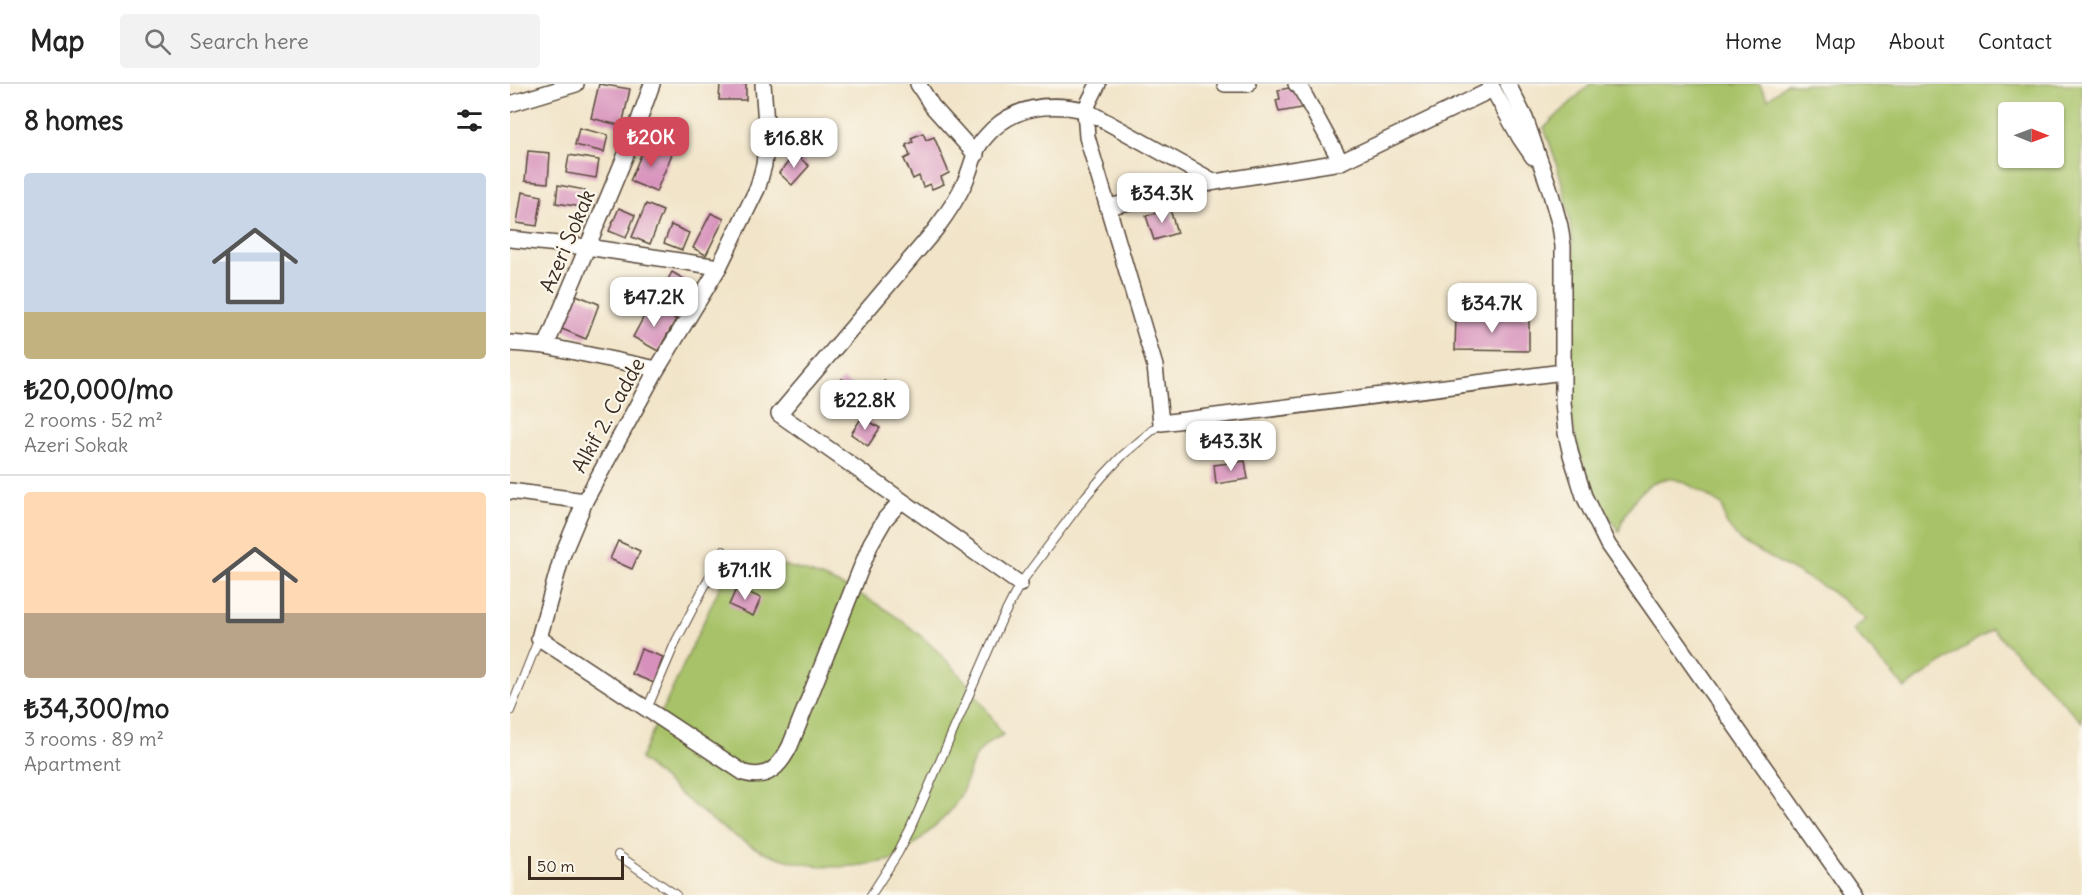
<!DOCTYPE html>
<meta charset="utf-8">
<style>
body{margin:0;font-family:Delius,sans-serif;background:#f2f2f2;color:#222;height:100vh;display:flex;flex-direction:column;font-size:22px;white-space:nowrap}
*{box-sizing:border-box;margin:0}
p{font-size:20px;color:#767676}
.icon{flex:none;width:33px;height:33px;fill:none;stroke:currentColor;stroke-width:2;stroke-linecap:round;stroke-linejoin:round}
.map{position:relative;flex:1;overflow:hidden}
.side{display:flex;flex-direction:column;background:#fff;width:510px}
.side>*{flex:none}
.needle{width:39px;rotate:91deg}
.tools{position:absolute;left:1488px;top:18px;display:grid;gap:12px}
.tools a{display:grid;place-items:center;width:66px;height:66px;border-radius:6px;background:#fff;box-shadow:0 2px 4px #0004;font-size:30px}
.scale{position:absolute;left:18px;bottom:15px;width:96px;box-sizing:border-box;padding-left:6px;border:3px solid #3b2a1e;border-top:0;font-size:16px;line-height:21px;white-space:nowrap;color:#3b2a1e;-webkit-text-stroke:4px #fbf7ec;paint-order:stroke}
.price{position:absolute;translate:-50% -51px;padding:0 14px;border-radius:12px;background:#fff;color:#222;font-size:20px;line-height:39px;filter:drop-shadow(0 2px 3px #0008)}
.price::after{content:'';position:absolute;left:50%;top:36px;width:18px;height:14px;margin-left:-9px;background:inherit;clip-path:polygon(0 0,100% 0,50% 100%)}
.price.on{background:#d1495b;color:#fff}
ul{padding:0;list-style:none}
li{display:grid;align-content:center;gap:12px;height:318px;padding:0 24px}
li+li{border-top:2px solid #e0e0e0}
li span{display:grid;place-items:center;height:186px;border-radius:6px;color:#555}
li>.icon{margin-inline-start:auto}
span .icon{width:108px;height:108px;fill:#fffc;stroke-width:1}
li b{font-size:26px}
h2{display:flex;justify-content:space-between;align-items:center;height:72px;padding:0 24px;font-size:26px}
header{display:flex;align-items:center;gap:36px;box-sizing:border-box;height:84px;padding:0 30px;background:#fff;border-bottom:2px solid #e0e0e0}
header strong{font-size:28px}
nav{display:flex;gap:33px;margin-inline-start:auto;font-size:21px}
.search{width:420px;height:54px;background:#f2f2f2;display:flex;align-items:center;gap:15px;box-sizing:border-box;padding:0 21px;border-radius:6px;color:#767676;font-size:22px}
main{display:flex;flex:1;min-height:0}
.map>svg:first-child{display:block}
</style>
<header>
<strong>Map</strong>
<div class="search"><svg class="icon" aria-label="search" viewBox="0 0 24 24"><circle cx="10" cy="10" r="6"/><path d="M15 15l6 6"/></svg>Search here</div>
<nav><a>Home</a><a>Map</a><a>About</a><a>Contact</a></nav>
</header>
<main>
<section class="side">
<h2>8 homes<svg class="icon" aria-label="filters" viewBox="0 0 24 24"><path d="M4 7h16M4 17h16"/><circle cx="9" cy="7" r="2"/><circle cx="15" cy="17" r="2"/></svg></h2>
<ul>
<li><span style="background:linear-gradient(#c9d6e8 75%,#c2b280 0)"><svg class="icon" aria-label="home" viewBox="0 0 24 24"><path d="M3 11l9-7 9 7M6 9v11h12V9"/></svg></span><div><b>₺20,000/mo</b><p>2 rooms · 52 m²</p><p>Azeri Sokak</p></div></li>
<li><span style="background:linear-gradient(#ffd9b3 65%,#b9a48a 0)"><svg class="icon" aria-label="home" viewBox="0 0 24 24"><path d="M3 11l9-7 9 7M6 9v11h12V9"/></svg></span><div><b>₺34,300/mo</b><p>3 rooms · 89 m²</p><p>Apartment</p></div></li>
</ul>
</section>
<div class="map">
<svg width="1572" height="811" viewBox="0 0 1572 811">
<rect width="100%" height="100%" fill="#fbf7ec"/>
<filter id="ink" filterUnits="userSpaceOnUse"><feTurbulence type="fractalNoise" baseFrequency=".0167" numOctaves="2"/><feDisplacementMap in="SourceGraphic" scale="12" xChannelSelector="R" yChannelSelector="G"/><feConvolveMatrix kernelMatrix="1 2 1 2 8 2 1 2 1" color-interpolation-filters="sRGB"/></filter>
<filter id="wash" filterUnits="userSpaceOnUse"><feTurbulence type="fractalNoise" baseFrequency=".008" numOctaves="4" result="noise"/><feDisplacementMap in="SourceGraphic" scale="24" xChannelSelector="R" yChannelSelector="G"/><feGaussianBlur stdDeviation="1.35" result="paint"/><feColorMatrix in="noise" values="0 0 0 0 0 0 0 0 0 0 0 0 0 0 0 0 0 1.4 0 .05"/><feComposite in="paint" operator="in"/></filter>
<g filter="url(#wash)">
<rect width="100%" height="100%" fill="#f1e4c8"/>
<g fill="#a7c268" stroke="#717643" stroke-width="1.5" fill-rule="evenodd">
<path d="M 1080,0 L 1249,0 L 1258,15 L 1276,0 L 1572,0 L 1572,638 L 1482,545 L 1395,604 L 1343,546 L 1356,535 L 1319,506 L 1230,457 L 1216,439 L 1212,421 C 1198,413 1182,400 1167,396 C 1138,388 1116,424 1109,447 C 1073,398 1056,343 1060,283 C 1062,257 1067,232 1066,205 C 1065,149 1055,97 1034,44 ZM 1498,28 L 1544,28 L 1544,74 L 1498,74 Z"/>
<path d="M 224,472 C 344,487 431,548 493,651 C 451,669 465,697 441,726 C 433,736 397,768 386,774 C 380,777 371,778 364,779 C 320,788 272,781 233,757 C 196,735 163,703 130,675 Z"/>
</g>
<g id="blocks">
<g fill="#d790bb">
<polygon points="89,0 120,5 112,42 81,34"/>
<polygon points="210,0 236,0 236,16 209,16"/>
<polygon points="784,3 786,12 790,11 792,24 769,28 766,16 770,15 768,6"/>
<polygon points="69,44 98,51 94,68 65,61"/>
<polygon points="413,49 416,56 424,53 439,89 431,93 434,100 422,105 420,100 413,103 409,92 403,95 394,75 400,72 396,61 403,58 401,54"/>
<polygon points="136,59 162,70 146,108 120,97"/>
<polygon points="18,67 40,69 38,99 15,97"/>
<polygon points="285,70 299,82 282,101 269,89"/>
<polygon points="59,71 89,76 86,94 56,89"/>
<polygon points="48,101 75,106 72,123 46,119"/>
<polygon points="12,108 32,112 27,142 7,139"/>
<polygon points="136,120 153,127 140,160 122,153"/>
<polygon points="109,124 125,131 116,154 99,147"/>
<polygon points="660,125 667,149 644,156 636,132"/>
<polygon points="201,129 214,135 196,171 183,164"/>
<polygon points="161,141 179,149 172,166 154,159"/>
<polygon points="162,188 181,199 169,221 150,210"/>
<polygon points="66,211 89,220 76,255 52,245"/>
<polygon points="140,221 166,235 148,267 123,253"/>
<polygon points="946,232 1019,233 1019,267 945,266"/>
<polygon points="332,295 349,306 337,324 320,312"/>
<polygon points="374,297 391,308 380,326 362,314"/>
<polygon points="352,333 370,344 358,362 341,350"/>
<polygon points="729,347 732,366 700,370 698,351"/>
<polygon points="735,377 738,395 706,400 704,381"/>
<polygon points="108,457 130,467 122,485 100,475"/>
<polygon points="227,503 251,514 243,532 219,521"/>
<polygon points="131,565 153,573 144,599 122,590"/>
</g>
</g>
</g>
<g filter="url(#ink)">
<use href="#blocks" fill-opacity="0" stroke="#564638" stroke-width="1.5"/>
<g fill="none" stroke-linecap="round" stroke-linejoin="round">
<defs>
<g id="service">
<polyline points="137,625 166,557 213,467"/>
<polyline points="0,627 29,554"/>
<polyline points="108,771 166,811"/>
<polyline points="361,811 388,769 400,746 492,535 510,500 576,412 594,391 613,371 651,339"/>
</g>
<g id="minor">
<path d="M 253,0 L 257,53 L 254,81 L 248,103 L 209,183 L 147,285 L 75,417 L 52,472 L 29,554 L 234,689 C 258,696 270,682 280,662 L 361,459 L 375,435 L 391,417"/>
<polyline points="408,0 422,22 466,71"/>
<polyline points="588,0 575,26 577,53 645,282 651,339 1053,288"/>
<polyline points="715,0 738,0"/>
<polyline points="786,0 790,3 831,78"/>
<polyline points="980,0 1010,54 1023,73"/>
<polyline points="998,0 1015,34 1039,103 1050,142 1053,162 1053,318 1056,349 1061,371 1074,412 1098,461 1344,811"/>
<polyline points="0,20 66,0"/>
<polyline points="598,123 705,98 831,78 983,5"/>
<polyline points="0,155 77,163 209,183"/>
<polyline points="0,259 36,262 147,285"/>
<polyline points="36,262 122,56 142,0"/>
<polyline points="0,407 75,417"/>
<path d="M 510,500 L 269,330 L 425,146 C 437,130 447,115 455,98 C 460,87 463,74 468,63 C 472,56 478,50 483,45 C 509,21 543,19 575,26 L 705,98"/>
</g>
</defs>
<use href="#service" stroke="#564638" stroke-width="10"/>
<use href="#minor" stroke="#564638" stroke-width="18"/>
<use href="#service" stroke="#fff" stroke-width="8"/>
<use href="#minor" stroke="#fff" stroke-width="15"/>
</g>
</g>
<g text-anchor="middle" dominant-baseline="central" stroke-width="4.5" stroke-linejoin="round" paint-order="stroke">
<g font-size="21" fill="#3b2a1e" stroke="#fbf7ec">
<text transform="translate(57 157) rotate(-67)">Azeri Sokak</text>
<text transform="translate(98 331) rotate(-61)">Alkif 2. Cadde</text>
</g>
</g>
</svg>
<div class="tools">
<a><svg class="needle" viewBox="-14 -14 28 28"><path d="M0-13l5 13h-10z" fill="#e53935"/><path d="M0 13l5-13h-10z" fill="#767676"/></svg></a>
</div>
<div class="scale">50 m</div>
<b class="price on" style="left:141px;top:84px">₺20K</b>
<b class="price" style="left:284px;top:85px">₺16.8K</b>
<b class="price" style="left:652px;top:140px">₺34.3K</b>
<b class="price" style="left:144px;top:244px">₺47.2K</b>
<b class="price" style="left:982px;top:250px">₺34.7K</b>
<b class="price" style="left:355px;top:347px">₺22.8K</b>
<b class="price" style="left:721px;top:388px">₺43.3K</b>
<b class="price" style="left:235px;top:517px">₺71.1K</b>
</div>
</main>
